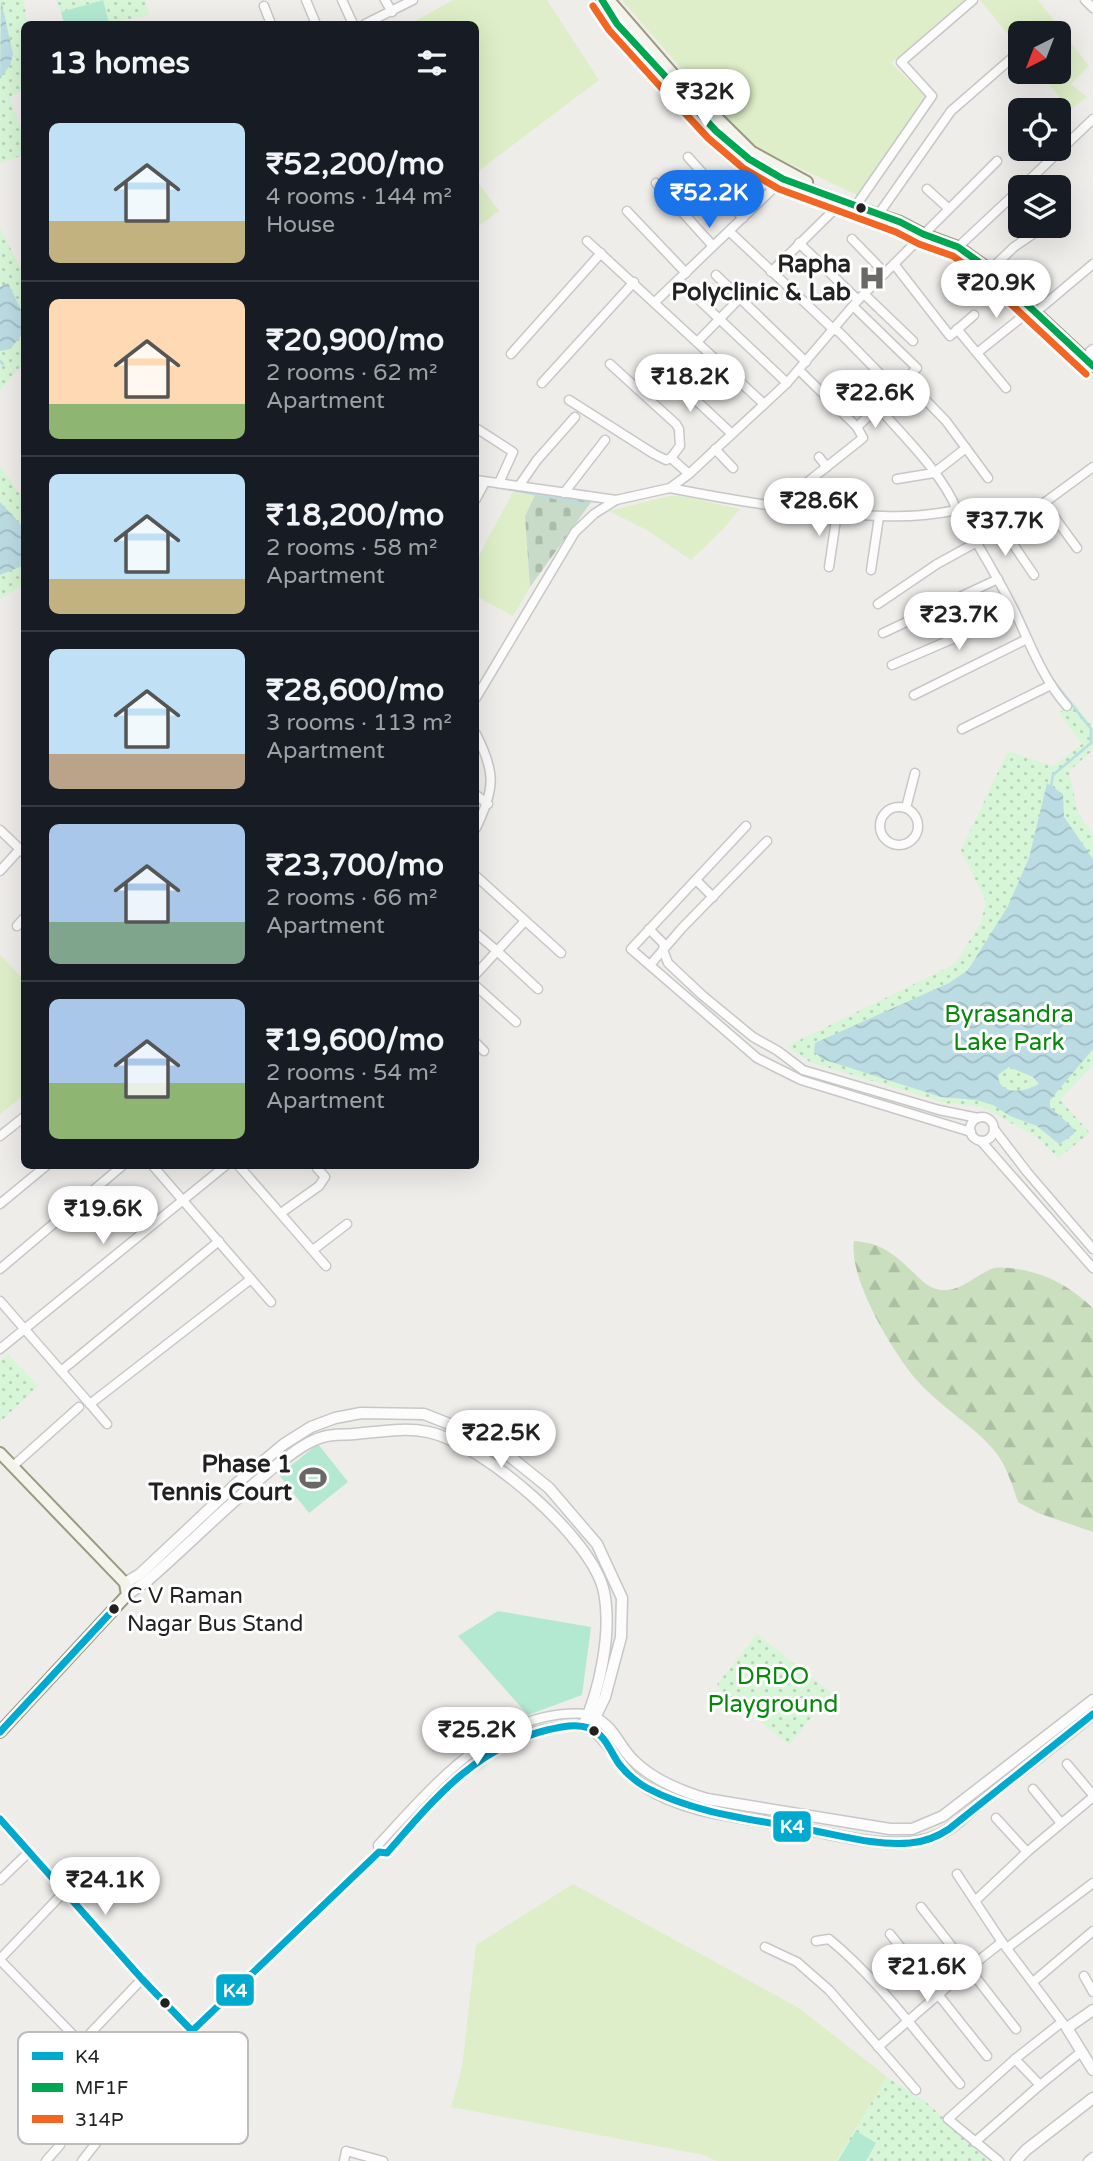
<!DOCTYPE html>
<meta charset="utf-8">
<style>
body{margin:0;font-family:"Varela Round",sans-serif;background:#242831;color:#f1f3f6;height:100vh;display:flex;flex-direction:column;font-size:26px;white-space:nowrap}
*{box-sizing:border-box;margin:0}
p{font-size:23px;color:#9ea1a6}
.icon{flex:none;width:38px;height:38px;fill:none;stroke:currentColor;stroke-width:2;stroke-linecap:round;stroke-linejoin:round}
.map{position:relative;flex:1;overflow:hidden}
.panel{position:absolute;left:21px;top:21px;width:458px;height:1148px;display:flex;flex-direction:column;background:#171b24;border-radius:10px;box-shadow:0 7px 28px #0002}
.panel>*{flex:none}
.needle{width:46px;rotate:222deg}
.buttons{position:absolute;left:1008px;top:21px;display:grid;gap:14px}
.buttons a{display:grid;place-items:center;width:63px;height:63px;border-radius:10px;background:#171b24;box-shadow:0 7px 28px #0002;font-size:35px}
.price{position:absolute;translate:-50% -60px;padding:0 16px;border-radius:24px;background:#fff;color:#222;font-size:23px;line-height:46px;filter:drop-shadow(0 2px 4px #0008)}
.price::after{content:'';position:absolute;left:50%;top:42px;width:21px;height:16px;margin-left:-10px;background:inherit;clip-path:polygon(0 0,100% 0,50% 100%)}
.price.active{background:#1a73e8;color:#fff}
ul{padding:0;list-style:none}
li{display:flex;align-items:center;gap:21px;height:175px;padding:0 28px}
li+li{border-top:2px solid #363941}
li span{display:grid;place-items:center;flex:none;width:196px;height:140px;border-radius:10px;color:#555}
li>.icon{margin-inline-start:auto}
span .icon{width:84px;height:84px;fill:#fffc;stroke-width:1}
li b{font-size:30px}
h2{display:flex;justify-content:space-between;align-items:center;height:84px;padding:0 28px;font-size:30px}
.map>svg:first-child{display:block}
</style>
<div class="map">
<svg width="1093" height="2161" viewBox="0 0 1093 2161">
<defs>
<pattern id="forest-firs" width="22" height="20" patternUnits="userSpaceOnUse" patternTransform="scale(1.75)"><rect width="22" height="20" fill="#cadfbe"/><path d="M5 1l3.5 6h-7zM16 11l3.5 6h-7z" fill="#adbfa3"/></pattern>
<pattern id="cemetery-stones" width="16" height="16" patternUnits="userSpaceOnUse" patternTransform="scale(1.75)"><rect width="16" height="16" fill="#c7dbc8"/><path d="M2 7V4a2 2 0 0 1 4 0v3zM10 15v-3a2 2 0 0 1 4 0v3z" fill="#abbcac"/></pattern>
<pattern id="park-dots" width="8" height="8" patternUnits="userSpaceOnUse" patternTransform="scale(1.75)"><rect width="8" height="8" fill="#d7f5d7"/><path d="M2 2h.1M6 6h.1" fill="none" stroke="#b8d2b8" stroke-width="1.8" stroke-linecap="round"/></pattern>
<pattern id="water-waves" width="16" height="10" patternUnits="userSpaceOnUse" patternTransform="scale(1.75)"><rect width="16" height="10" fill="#bcdce4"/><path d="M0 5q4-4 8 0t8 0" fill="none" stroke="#a1bcc3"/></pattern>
</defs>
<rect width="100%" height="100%" fill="#efedea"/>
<g fill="#ddeec8">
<polygon points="453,0 547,0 599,80 476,173 476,24 410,24"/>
<polygon points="622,0 965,0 891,63 926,97 857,195 763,151 726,120"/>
<polygon points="980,0 1038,0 1089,66 1071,84 1087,97 1070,110 1039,72 1059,72 1059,33 1020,33 1020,49"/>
<polygon points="476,180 499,211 476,228"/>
<polygon points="514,490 535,495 525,516 530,587 513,616 476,596 476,561"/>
<polygon points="669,496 681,496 740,509 724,528 691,560 647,530 609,511"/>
<polygon points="0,955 24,980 24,1095 0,1114"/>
<polygon points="573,1884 799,2008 887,2077 836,2161 716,2161 704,2155 451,2107 462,2067 476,1945"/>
</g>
<path fill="url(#forest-firs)" d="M 854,1241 C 882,1243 894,1254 914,1273 C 921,1280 927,1286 936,1289 C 957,1295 973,1277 991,1269 C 999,1266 1009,1268 1017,1269 C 1049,1274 1070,1287 1093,1308 L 1093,1532 L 1038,1513 L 1018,1502 C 1012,1484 1006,1464 993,1449 C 972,1425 943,1408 921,1385 C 895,1357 848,1279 854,1241 Z"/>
<polygon fill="url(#cemetery-stones)" points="535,495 592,501 530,587 525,516"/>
<g fill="url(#park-dots)">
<polygon points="0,0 24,0 27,24 24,24 24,89 10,97 24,139 24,155 0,163"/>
<polygon points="56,0 145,0 150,15 109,23 102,0 61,12"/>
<polygon points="0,228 24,275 24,363 0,391"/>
<polygon points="0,466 24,499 24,584 0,599"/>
<polygon points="1073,701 1093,727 1093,750 1069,771 1078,813 1093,834 1093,1065 1060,1100 1090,1133 1058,1158 1037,1137 982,1107 945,1103 810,1062 787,1046 955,964 981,922 986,902 961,850 1008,751 1053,766 1082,744 1059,713"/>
<polygon points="8,1354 38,1386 0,1422 0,1361"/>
<polygon points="757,1634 831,1693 789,1745 716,1686"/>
<polygon points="887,2077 927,2103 991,2161 836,2161"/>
</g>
<g fill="#b3e8d1">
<polygon points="103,0 109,23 64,24 61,12"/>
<polygon points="318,1444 348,1482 309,1513 279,1475"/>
<polygon points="498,1611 591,1627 582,1695 528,1715 458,1636"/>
<polygon points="856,2131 876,2143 866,2161 838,2161"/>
</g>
<g fill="url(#water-waves)" fill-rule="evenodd">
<polygon points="1,0 13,54 10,65 0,79"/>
<polygon points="8,283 24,316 24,332 10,349 0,351 0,287"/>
<polygon points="0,502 24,528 24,565 0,575"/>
<path d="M 1047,783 L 1063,794 L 1064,817 L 1093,859 L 1093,1049 L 1050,1100 L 1050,1107 L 1074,1129 L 1074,1134 L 1059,1144 L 1037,1126 L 1010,1116 L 993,1105 L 976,1100 L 941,1097 L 822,1059 L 814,1051 L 815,1043 L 949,983 L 968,970 L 1008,906 L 1029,858 ZM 1009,1067 L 1033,1077 L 1039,1084 C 1025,1092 999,1097 998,1075 Z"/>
</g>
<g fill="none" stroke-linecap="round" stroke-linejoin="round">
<g stroke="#bcdce4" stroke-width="2.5">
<polyline points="0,361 3,364"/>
<polyline points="497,487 586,504"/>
<polyline points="996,568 1004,582"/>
<polyline points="1049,675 1091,729 1091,743 1053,775 1051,787"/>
</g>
<defs>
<g id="minor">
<polyline points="306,0 316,24"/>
<polyline points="342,0 353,24"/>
<polyline points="385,0 392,12"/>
<polyline points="1085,0 1093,8"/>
<polyline points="264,6 271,24"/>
<polyline points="365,24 413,0"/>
<polyline points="688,157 743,218"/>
<polyline points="656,183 713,246"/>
<polyline points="1022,187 1093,119"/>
<polyline points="927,189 948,208"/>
<polyline points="855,207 932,96 901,62 973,0"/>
<polyline points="627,211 686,273"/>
<polyline points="878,215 951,111 1020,51"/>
<polyline points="729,231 833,329 839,332 896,390"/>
<polyline points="852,239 885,273"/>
<polyline points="587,241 764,404"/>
<polyline points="799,243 858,300"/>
<polyline points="958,247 1020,189"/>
<polyline points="894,264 950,336 974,315"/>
<polyline points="990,270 1014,247 1039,230"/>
<polyline points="771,272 842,202"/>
<polyline points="716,275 806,362"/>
<polyline points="864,294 913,341"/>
<polyline points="695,296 787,383"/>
<polyline points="997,299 1009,288"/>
<polyline points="655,302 783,179"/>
<polyline points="853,306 917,368 878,407"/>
<polyline points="1036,312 1093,264"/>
<polyline points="957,329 1006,388"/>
<polyline points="698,341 740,298"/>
<polyline points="977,353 1032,309"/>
<polyline points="511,354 601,253"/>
<polyline points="1089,362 1090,351 1093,349"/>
<polyline points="610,364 676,424 679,429 680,446 671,458"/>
<path d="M 799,370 L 857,427 L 878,407 C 904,437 942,473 957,510"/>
<polyline points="667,373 732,434"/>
<polyline points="906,380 946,421 988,478"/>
<polyline points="542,383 634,282"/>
<polyline points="569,400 654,454 666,460 671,458 689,474"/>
<polyline points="476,428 513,452 499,483"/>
<polyline points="715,449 733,468"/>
<polyline points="819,457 827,467"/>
<polyline points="897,479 934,473 966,448"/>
<polyline points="476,480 616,500"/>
<polyline points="519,486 537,460 575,417"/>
<path d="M 670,488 C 721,498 772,507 824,512 C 872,516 909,520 957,510 C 977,543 997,576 1014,610 C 1030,643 1042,678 1067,706"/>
<polyline points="564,493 605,440"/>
<polyline points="476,499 485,482"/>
<polyline points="1044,503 1077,548"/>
<polyline points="776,507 863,438 857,427"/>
<polyline points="1000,525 1034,575"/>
<polyline points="974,538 1044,503 1093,467"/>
<polyline points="829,567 837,513"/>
<polyline points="871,570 879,517"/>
<polyline points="878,604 937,564 977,542"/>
<polyline points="883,633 998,579"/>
<polyline points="892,665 1015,612"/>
<polyline points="914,695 1027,639"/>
<polyline points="476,698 575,532 594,514 616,500 670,488 689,474 787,383 858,300 997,161"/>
<polyline points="962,729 1051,685"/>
<path d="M 476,734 C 496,773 495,789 476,828"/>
<polyline points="476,795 488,804"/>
<circle cx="899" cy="826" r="19"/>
<polyline points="906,808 915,773"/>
<polyline points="746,826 631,949 757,1058 801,1080 971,1132"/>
<polyline points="0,830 24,853"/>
<polyline points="767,841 682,928 663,950 668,963 702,995 753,1037 778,1051 803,1070 939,1110 978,1118"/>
<polyline points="0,871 20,849"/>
<polyline points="476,876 561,953"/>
<polyline points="696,880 713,897"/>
<polyline points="525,921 497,951 538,989"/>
<polyline points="17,926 24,918"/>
<polyline points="649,929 664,944 663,950 650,965"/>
<polyline points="476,933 497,951 476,974"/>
<polyline points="476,986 516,1022"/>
<polyline points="476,1043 484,1051"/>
<circle cx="982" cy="1129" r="12"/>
<polyline points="994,1129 1027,1172 1093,1249"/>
<polyline points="0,1136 24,1117"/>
<polyline points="981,1141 1093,1268"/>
<polyline points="153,1166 271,1302"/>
<polyline points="239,1166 326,1266"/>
<polyline points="0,1204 46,1166"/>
<polyline points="281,1213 319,1186 325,1177 317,1168 319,1166"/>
<polyline points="313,1250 347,1224"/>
<polyline points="0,1269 122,1166"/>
<polyline points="0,1301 90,1404 251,1279"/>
<polyline points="0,1349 225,1166"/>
<polyline points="61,1371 219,1241"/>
<polyline points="90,1404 107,1424"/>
<polyline points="13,1466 79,1407"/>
<polyline points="1067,1764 1093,1795"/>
<polyline points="1033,1789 1061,1823"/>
<polyline points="996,1818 1027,1852"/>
<polyline points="0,1819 142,1979 192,2031"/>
<path d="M 379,1852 L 378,1845 C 434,1785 497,1706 589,1714"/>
<polyline points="957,1874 1002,1942 1065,2026"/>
<polyline points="0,1880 29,1852"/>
<polyline points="975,1901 1027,1852 1093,1797"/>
<polyline points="921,1907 1016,2029"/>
<polyline points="890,1934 987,2056"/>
<path d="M 816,1941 L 829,1939 C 880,1981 917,2034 960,2084"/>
<polyline points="765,1947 797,1962 829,1990 916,2090"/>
<polyline points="1007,1948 1093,1883"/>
<polyline points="0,1959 64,1892"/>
<polyline points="0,1960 81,2043 142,1979"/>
<polyline points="1084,1976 1093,1992"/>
<polyline points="1033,1982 1093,1931"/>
<polyline points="878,2047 969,1968 1002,1942"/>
<polyline points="1015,2059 1040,2085"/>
<polyline points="975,2142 1040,2085 1081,2052"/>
<polyline points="46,2161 60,2145"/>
<path d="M 82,2161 L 130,2100 L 192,2031 L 379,1852 L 387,1853 C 438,1795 498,1717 586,1727"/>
<polyline points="344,2161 346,2151 383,2161"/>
<polyline points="999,2161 948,2119 1015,2059 1062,2022"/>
<polyline points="1088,2161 1093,2157"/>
</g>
<g id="tertiary">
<path d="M 125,1583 L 140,1574 L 237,1483 L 284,1444 L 311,1427 L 335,1418 L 361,1413 L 424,1414 L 485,1438 L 513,1459 L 549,1488 L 597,1544 L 622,1598 L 621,1637 L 605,1697 L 590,1728 C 613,1744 619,1770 644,1786 C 686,1814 743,1817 792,1826 C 831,1834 895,1852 933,1837 C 953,1830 968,1813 984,1800 C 1021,1771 1057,1744 1093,1714"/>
<path d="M 127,1595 L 147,1581 C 191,1543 232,1500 278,1464 C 290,1455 307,1441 323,1437 C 332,1434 344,1435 354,1434 C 379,1432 404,1427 428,1432 C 482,1443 593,1538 604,1592 C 612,1632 600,1690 583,1726"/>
<path d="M 592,1716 C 615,1727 617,1744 633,1760 C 653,1780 680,1791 707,1799 L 890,1829 L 912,1829 L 943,1816 L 1093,1700"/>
<polyline points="1093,2010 1067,2028 1093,2070"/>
<polyline points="1016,2161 1026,2150 1093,2098"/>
</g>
<g id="secondary">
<polyline points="602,0 617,24 665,76 716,131 749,159 783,179 849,205 900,222 923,234 958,247 990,270 1093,366"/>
<polyline points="609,0 674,75 752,152 807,182"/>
<polyline points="0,1453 125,1583 127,1595 0,1732"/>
</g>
</defs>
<use href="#minor" stroke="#c8c7c6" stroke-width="11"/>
<use href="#tertiary" stroke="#c8c7c6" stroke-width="13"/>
<use href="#secondary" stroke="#999a80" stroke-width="14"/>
<use href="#minor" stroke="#fdfcfc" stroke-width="8"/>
<use href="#tertiary" stroke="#fdfcfc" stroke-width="10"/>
<use href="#secondary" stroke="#f4f4ec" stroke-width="10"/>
<defs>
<g id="bus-1">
<polyline points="0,1732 115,1608"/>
<path d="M 0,1819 L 142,1979 L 192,2031 L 379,1852 L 387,1853 C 434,1799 475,1748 547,1730 C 560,1727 576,1723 589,1728 C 605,1734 610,1751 619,1764 C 627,1774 636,1782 647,1788 C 696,1814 752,1819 805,1829 C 839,1835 875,1846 910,1843 C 925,1842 937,1837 949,1829 L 1093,1714"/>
</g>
<polyline id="bus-2" points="602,0 617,24 665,76 716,131 749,159 783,179 900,222 923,234 958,247 990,270 1093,366"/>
<polyline id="bus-3" points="593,6 609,30 657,83 708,138 743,168 779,189 896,232 919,244 953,256 983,278 1086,374"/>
</defs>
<use href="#bus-1" stroke="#fff" stroke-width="12"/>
<use href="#bus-2" stroke="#fff" stroke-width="12"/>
<use href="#bus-3" stroke="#fff" stroke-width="12"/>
<use href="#bus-1" stroke="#00a9ce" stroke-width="7"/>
<use href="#bus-2" stroke="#00a651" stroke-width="7"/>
<use href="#bus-3" stroke="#f26522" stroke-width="7"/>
</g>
<defs>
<symbol id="hospital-bare" viewBox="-9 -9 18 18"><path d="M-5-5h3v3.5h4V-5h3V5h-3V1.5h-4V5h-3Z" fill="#696867" stroke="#fff" stroke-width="2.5" paint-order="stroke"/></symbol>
<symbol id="stadium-bare" viewBox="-9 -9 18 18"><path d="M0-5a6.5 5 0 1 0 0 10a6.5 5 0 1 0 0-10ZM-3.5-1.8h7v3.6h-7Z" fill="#696867" stroke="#fff" stroke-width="2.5" paint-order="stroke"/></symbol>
</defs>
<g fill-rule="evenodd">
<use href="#hospital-bare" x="853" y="259" width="38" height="38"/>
<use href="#stadium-bare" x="294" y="1459" width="38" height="38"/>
</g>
<g fill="#212121" stroke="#fff" stroke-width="2.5">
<circle cx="861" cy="208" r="6"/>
<circle cx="114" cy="1609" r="6"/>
<circle cx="594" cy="1731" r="6"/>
<circle cx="165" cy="2003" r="6"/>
</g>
<g text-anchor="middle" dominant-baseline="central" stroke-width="6" stroke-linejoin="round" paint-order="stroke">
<g font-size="22" fill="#212121" stroke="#fff" text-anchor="start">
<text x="127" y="1596">C V Raman<tspan x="127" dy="28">Nagar Bus Stand</tspan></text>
</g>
<g font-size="24" font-weight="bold" fill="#212121" stroke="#fff" text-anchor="end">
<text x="851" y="264">Rapha<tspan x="851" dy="28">Polyclinic &amp; Lab</tspan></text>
<text x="292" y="1464">Phase 1<tspan x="292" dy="28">Tennis Court</tspan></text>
</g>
<g font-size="24" fill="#06880d" stroke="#fff">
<text x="1009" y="1014">Byrasandra<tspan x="1009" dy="28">Lake Park</tspan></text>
<text x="773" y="1676">DRDO<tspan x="773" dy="28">Playground</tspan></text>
</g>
</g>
<rect x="18" y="2032" width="230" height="112" rx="10" fill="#fff" stroke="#bcbcbc" stroke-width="2"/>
<rect x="32" y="2052" width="31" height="8" fill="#00a9ce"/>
<rect x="32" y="2083" width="31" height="9" fill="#00a651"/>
<rect x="32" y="2115" width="31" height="8" fill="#f26522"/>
<g font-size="19" fill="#212121">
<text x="75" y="2063">K4</text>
<text x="75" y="2094">MF1F</text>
<text x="75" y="2126">314P</text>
</g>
<g stroke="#fff" stroke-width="2.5">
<rect x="772" y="1810" width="40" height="33" rx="7" fill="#00a9ce"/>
<rect x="215" y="1973" width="40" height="34" rx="7" fill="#00a9ce"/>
</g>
<g font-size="19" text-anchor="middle" font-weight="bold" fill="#fff">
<text x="792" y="1833">K4</text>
<text x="235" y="1997">K4</text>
</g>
</svg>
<div class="buttons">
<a><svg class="needle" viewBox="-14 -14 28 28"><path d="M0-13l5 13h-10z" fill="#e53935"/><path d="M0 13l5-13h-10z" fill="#9ea1a6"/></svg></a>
<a><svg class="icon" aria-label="locate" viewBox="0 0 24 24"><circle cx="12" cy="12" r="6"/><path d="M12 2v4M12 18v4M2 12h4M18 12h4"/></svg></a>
<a><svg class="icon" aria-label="layers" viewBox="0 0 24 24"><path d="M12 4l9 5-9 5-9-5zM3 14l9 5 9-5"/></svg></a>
</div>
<b class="price" style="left:705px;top:129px">₹32K</b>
<b class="price active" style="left:709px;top:230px">₹52.2K</b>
<b class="price" style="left:996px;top:320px">₹20.9K</b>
<b class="price" style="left:690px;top:414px">₹18.2K</b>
<b class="price" style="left:875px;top:430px">₹22.6K</b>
<b class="price" style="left:819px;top:538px">₹28.6K</b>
<b class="price" style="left:1005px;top:558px">₹37.7K</b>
<b class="price" style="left:959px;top:652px">₹23.7K</b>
<b class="price" style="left:103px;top:1246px">₹19.6K</b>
<b class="price" style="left:501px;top:1470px">₹22.5K</b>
<b class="price" style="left:477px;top:1767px">₹25.2K</b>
<b class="price" style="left:105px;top:1917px">₹24.1K</b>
<b class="price" style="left:927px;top:2004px">₹21.6K</b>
<section class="panel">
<h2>13 homes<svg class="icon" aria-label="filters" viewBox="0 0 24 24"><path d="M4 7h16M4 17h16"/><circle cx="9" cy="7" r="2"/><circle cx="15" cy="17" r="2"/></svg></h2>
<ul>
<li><span style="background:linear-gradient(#bfe0f5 70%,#c2b280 0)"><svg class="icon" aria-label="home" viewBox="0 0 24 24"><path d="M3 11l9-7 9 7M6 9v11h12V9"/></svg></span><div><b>₹52,200/mo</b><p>4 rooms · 144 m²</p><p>House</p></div></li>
<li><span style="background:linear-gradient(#ffd9b3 75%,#8fb573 0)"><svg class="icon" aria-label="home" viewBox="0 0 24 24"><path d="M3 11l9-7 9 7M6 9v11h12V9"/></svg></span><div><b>₹20,900/mo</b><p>2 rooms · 62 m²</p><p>Apartment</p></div></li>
<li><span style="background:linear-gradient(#bfe0f5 75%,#c2b280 0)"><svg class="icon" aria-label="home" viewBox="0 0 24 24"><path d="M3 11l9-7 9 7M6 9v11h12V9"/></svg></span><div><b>₹18,200/mo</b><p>2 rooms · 58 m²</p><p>Apartment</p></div></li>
<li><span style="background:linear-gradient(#bfe0f5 75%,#b9a48a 0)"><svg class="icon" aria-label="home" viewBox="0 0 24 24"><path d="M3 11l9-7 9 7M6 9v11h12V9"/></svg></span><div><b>₹28,600/mo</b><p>3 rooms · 113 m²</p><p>Apartment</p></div></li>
<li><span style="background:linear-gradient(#a9c7e8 70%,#7fa58c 0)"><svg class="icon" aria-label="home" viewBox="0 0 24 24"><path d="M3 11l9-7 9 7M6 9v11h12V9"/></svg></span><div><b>₹23,700/mo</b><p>2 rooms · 66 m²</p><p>Apartment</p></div></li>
<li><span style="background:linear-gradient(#a9c7e8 60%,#8fb573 0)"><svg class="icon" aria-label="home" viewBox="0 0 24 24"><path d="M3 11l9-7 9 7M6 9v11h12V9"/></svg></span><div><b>₹19,600/mo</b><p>2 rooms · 54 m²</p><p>Apartment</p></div></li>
</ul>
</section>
</div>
